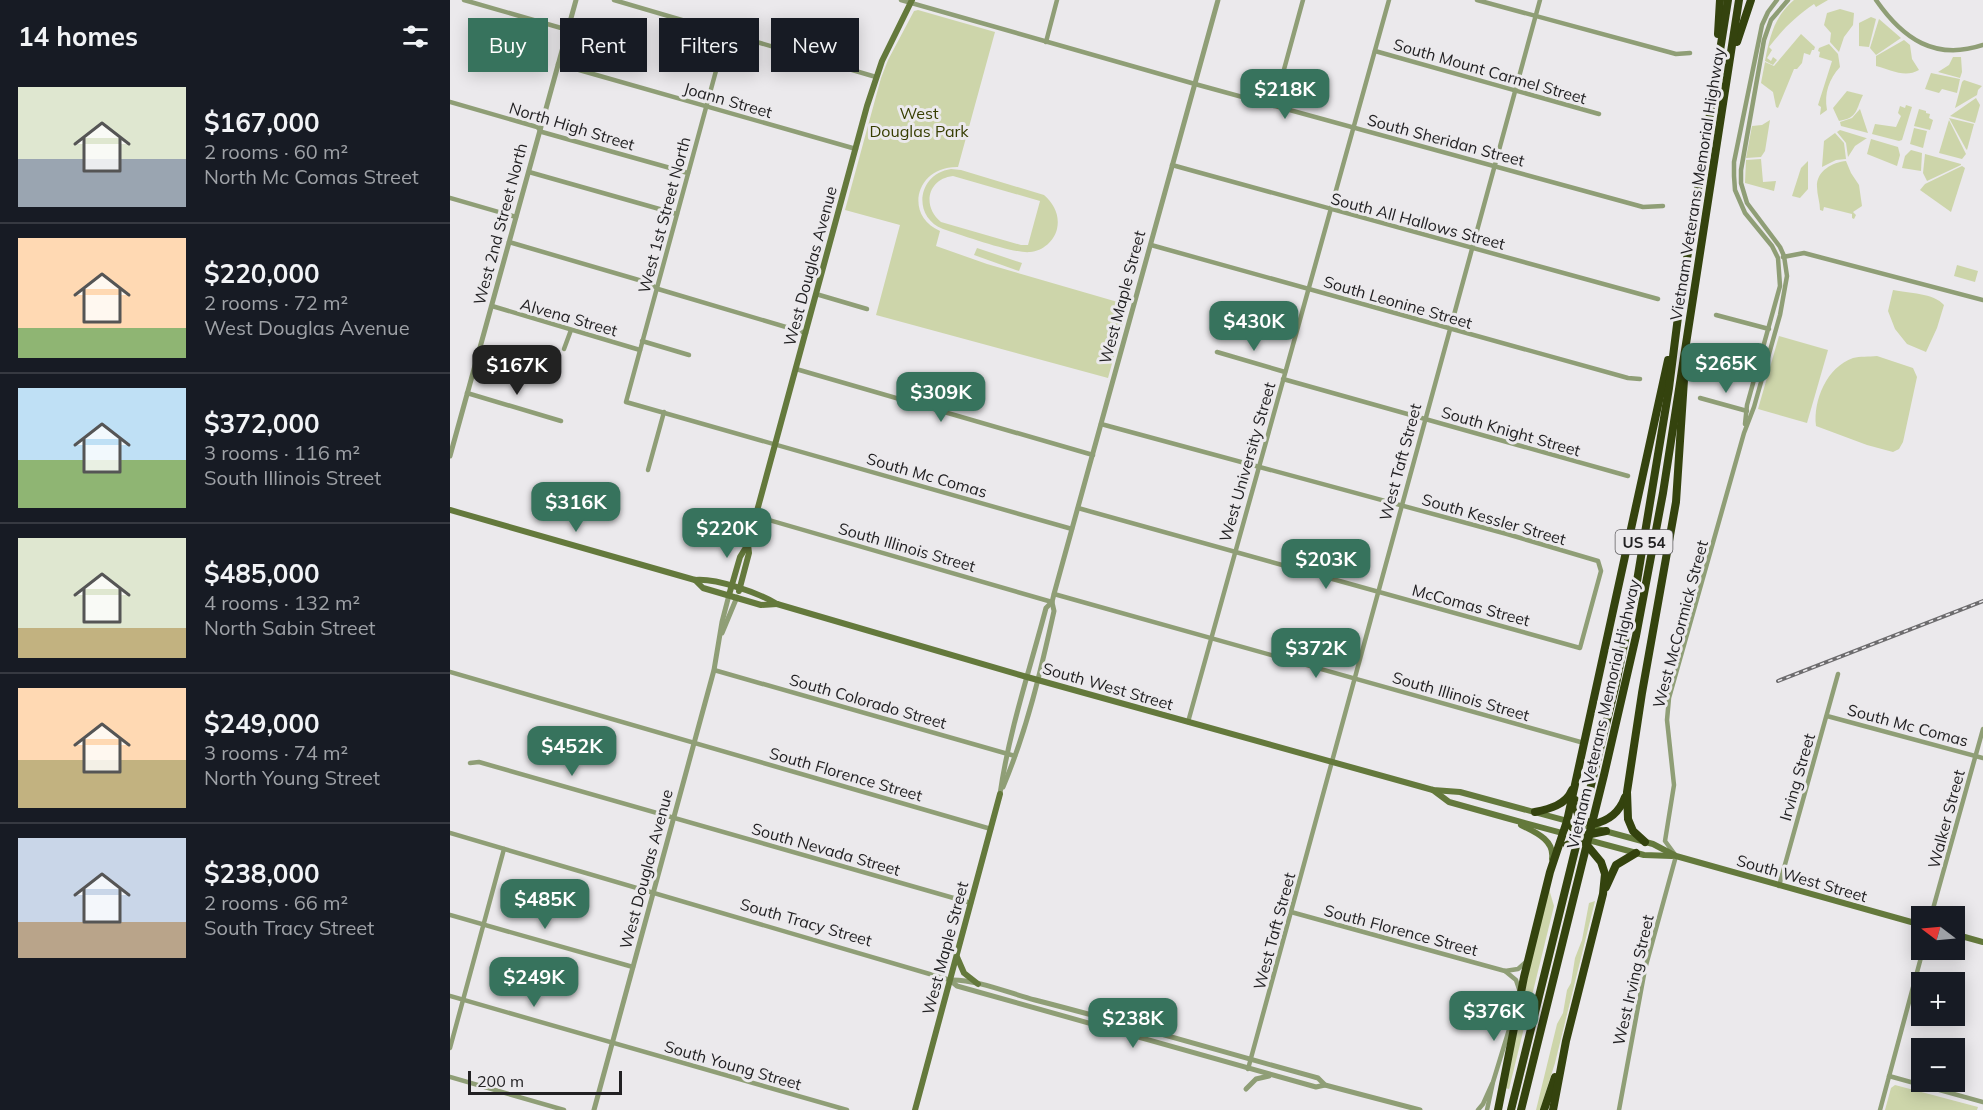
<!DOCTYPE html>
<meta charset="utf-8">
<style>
body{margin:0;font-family:Mulish,sans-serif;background:#242831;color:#f1f3f6;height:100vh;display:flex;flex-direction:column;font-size:22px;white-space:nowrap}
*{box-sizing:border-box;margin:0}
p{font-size:20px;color:#9ea1a6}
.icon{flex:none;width:33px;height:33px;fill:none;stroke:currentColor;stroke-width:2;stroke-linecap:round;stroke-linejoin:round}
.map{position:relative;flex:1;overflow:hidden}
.side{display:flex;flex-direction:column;background:#171b24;width:450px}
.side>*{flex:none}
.banner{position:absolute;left:18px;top:18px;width:570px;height:54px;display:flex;gap:12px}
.needle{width:39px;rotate:286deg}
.controls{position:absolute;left:1461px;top:906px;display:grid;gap:12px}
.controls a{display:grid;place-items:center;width:54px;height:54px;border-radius:0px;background:#171b24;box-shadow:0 3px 15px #0003;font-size:30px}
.scale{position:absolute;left:18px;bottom:15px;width:154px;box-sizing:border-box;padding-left:6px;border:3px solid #222123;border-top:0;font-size:16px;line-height:21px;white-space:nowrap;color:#222123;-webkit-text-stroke:4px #ebe9ec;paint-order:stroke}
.price{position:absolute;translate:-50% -51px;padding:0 14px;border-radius:12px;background:#37735d;color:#fff;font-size:20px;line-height:39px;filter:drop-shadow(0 2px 3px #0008)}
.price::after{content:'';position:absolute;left:50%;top:36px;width:18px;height:14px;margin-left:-9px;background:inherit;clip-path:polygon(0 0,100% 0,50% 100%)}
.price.on{background:#222;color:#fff}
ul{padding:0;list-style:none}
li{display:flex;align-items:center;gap:18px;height:150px;padding:0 18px}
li+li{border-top:2px solid #363941}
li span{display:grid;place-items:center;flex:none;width:168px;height:120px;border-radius:0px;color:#555}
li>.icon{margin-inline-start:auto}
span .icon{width:72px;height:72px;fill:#fffc;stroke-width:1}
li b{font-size:26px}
h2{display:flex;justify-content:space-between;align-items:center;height:72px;padding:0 18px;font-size:26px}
.tag{padding:0 21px;border-radius:0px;background:#171b24;box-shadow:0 3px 15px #0003;font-size:21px;line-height:54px}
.tag.on{background:#37735d;color:#fff}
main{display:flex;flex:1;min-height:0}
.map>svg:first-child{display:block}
</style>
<main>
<section class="side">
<h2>14 homes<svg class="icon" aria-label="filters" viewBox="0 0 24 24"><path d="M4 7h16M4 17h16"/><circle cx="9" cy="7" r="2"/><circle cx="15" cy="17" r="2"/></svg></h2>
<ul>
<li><span style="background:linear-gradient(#dfe7d0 60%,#9aa5b1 0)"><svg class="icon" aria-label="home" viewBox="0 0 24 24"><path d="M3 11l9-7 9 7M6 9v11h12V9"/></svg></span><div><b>$167,000</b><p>2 rooms · 60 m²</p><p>North Mc Comas Street</p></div></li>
<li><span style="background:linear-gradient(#ffd9b3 75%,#8fb573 0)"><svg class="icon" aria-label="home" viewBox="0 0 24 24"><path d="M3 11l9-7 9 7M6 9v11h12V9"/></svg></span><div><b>$220,000</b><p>2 rooms · 72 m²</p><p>West Douglas Avenue</p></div></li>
<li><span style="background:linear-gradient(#bfe0f5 60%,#8fb573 0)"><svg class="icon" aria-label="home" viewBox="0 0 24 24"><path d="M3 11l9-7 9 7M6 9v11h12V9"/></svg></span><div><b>$372,000</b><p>3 rooms · 116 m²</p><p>South Illinois Street</p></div></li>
<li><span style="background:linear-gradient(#dfe7d0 75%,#c2b280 0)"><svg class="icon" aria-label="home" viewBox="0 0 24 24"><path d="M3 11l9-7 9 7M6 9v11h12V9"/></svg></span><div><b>$485,000</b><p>4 rooms · 132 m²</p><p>North Sabin Street</p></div></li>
<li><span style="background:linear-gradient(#ffd9b3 60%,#c2b280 0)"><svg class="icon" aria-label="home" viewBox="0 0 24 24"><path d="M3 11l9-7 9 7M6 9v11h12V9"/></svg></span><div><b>$249,000</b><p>3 rooms · 74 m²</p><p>North Young Street</p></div></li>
<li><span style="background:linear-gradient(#c9d6e8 70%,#b9a48a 0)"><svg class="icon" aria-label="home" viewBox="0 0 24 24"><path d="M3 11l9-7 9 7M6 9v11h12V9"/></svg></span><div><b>$238,000</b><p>2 rooms · 66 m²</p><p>South Tracy Street</p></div></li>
</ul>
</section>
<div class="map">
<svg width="1533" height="1110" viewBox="0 0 1533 1110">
<rect width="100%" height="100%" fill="#ebe9ec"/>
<g fill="#cdd5aa" fill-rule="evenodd">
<path d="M 1344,0 L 1378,0 L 1366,7 L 1364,4 C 1346,16 1332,30 1319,47 L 1322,50 L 1317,58 L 1321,61 L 1323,57 L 1327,60 L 1323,65 L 1315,61 C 1320,36 1324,17 1344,0 Z"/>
<polygon points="1390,9 1404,13 1403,25 1394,37 1389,52 1380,42 1381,33 1374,25 1377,13"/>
<path d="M 468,10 L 545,32 L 508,167 C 465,166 454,216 490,231 L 486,246 L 537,264 L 678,305 L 658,378 L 426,315 L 450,225 L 395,210 L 431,78 L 438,60 L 464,11 Z"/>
<polygon points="1421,17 1426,19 1419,47 1409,46 1409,23"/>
<polygon points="1429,19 1451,38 1426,55 1420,48"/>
<polygon points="1351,34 1365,47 1364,50 1362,50 1360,55 1354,53 1352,63 1347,69 1344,69 1328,108 1326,107 1323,92 1311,83 1315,62 1324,66"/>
<path d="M 1454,40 L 1460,45 L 1462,59 L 1469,70 C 1455,78 1441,70 1426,66 L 1426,56 Z"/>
<path d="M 1379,44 L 1388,54 L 1390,67 C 1379,79 1374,93 1377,110 L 1370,115 L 1371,107 L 1368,105 L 1382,61 L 1369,57 L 1370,52 L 1368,51 L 1369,48 Z"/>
<polygon points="1503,57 1511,57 1512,72 1510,78 1488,72 1499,65"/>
<polygon points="1481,73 1510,79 1507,93 1492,89 1489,93 1475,89"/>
<polygon points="1514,80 1532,86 1528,90 1527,95 1505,108 1512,82"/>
<path d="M 1397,91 L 1413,95 C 1406,109 1408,118 1389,121 L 1383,108 Z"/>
<polygon points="1526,98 1530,105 1525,123 1500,116"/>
<polygon points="1456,105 1462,107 1452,140 1449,141 1422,134 1425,124 1446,127 1451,116 1448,113 1450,106 1455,108"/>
<polygon points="1410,109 1418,133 1391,126 1390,122 1402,118"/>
<polygon points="1469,109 1476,111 1476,113 1480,114 1479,118 1483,120 1480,130 1464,126"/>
<polygon points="1499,118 1524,124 1517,150 1516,149"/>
<polygon points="1320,120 1315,151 1311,157 1296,158 1302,126 1312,125"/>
<polygon points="1499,120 1516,154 1512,159 1489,153"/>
<polygon points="1464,128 1477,131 1473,148 1460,144"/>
<polygon points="1390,130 1416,138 1417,138 1405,146 1398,157 1396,143 1387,132"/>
<polygon points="1385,133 1394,143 1396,159 1386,160 1372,167 1374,141"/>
<polygon points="1421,139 1448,147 1450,155 1447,166 1417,154"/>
<polygon points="1461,150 1472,153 1471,171 1452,168 1455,156"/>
<polygon points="1475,154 1511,164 1511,165 1477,181 1473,173"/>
<polygon points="1311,159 1313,182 1326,181 1324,191 1295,183 1296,160"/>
<polygon points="1358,161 1358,189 1350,198 1342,196 1351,168"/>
<path d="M 1396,161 L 1401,173 L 1409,185 L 1412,206 L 1403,212 L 1406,215 L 1404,219 L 1402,218 L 1402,214 L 1374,207 L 1373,211 L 1370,210 C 1370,202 1367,195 1367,187 C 1366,171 1383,162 1396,161 Z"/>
<polygon points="1512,166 1515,168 1501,212 1470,190 1475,184"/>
<path d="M 501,169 L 511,170 L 594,195 C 604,204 610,215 607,229 C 604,241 593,251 580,252 C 564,254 511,235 493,229 C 462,217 467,174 501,169 ZM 503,176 L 590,201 L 578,245 L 571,245 L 491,222 C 472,207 477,179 503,176 Z"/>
<polygon points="527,248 572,263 569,271 524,255"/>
<polygon points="1507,265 1528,271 1525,282 1504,276"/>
<path d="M 1443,290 C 1458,293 1484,293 1494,305 L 1487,328 L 1476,352 L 1457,344 L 1445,329 L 1438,311 Z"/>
<polygon points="1329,336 1378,350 1357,423 1308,409"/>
<path d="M 1427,356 L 1463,368 L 1467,377 L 1453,442 L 1449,449 L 1443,452 L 1417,445 L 1366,426 C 1363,400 1377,367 1403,358 C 1410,356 1419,357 1427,356 Z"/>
<polygon points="1099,889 1104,906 1059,1089 1055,1088 1066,1023"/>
<polygon points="1145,901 1105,1063 1090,1110 1086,1110 1107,1024 1113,1013 1117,990 1121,983 1125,958 1132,940 1139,903"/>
<polygon points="1445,1085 1528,1107 1527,1110 1435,1110 1441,1088"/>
</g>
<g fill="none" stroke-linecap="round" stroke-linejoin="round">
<g stroke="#8f9e76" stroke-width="4.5">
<polyline points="14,0 118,30"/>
<polyline points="164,0 426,77"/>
<polyline points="451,0 745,84 1193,207 1213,206"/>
<polyline points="1027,0 1226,54 1240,53"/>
<path d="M 1426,0 C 1453,39 1485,61 1533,45"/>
<polyline points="276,34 176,402 622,529"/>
<polyline points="596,42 607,0"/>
<polyline points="925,51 1149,114"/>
<polyline points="108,64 406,149"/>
<polyline points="0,102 87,127 92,132 238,173"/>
<polyline points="824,106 853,0"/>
<polyline points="722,165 1208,299"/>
<polyline points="79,172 227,214"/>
<polyline points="0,198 66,217"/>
<polyline points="59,242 199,283 208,289 356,333"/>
<polyline points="701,245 1178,378 1190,379"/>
<polyline points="1333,257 1354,253 1533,300"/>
<polyline points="366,294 417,309"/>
<polyline points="42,306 190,350"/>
<polyline points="1266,315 1319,329"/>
<polyline points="192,341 239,355"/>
<polyline points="114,349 121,330"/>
<polyline points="767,352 835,372"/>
<polyline points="346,369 643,455"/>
<polyline points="833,379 1178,476"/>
<polyline points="17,393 111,421"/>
<polyline points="1250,398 1297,411"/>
<polyline points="1295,424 1297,405 1330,286 1328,258 1322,246 1295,213 1285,190 1284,176 1284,162 1312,25 1318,12 1327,0"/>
<polyline points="198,470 214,412"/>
<polyline points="628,508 1130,648 1151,571 1148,561 1057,534 651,424"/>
<polyline points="305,516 602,602"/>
<polyline points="604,594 1134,743"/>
<polyline points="264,670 565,756"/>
<polyline points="0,672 541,829"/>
<polyline points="1377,716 1533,758"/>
<polyline points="738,722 939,0"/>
<polyline points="20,763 29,762 521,903"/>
<polyline points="0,833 500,980"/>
<polyline points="1329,886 1388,674"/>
<polyline points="841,912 1055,971 1068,969 1076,962"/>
<polyline points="0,915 183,967"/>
<polyline points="1481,916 1533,729"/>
<polyline points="1055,971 1066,980 1069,989"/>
<polyline points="0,996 397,1110"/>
<polyline points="0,1048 54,849"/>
<polyline points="798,1069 1090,0"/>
<polyline points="1439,1076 1533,1102"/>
<polyline points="0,1077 114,1110"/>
<polyline points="1028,1110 1033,1104 1042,1084"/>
<polyline points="1037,1110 1043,1082 1062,1020"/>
<polyline points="1169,1110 1195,969 1226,856 1215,841 1224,785 1217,720 1219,698 1294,433 1304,407 1330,315 1337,276 1334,256 1330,247 1297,203 1291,183 1291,170 1314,40 1321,20 1338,0"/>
<polyline points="1430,1110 1473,950"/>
</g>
<g stroke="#8f9e76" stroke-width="5">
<polyline points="0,456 126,0"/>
<polyline points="272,633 287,597"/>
<path d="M 553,787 C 577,730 591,670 604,611 L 602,602"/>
<path d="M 550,794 C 559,731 580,669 596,608 L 602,602 L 604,594 L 768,0"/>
<path d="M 500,980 C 526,979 559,993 585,1000 C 679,1024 773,1052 868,1078 L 875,1085 L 970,1110"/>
<polyline points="500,980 507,986 866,1087 875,1085"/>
<polyline points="796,1089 806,1079 819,1076"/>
<polyline points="144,1110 264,670 272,622 279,595"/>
</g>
<g stroke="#64793c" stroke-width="6">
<path d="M 0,510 L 245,580 C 266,578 309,593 327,604 L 577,677 L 983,790 L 1010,792 L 1203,844 L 1226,856 L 1472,925"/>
<polyline points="245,580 253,588 311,605 327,604"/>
<polyline points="289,591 299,553 298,544"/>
<polyline points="279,595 290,557 298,544 417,106 432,61 462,0"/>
<polyline points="983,790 999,802 1060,819 1194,855 1222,856"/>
<path d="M 1071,825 C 1085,832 1105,840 1102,859"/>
<polyline points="1504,934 1533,942"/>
<polyline points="507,957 514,973 528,984"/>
<polyline points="465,1110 550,794"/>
</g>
<g stroke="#34430e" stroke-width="8">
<polyline points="1268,34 1270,0"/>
<polyline points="1287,42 1301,0"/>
<path d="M 1125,800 C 1125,813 1130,821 1143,824 C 1159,821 1170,811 1175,797"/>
<path d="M 1085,812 C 1099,809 1116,805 1122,790"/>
<polyline points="1195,842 1183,831 1178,819 1177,792 1192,693 1226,502 1234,380"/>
<polyline points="1117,845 1136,835 1156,831"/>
<polyline points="1156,887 1166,865 1186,853"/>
<polyline points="1048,1110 1074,977 1100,872 1117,821 1218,360"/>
<polyline points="1061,1110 1166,684 1187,581 1219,388 1229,309 1278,0"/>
<polyline points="1071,1110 1154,775 1186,636 1213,493 1289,0"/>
<polyline points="1094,1110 1105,1077"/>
<polyline points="1103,1110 1116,1041 1153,894 1155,874 1151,862 1117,821"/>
</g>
<defs>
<polyline id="rail" points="1328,681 1533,601"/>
</defs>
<use href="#rail" stroke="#6d6c6e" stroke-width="4"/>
<use href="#rail" stroke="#ebe9ec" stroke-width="1.5" stroke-dasharray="4.5" stroke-linecap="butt"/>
</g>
<g text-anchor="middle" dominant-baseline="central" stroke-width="6" stroke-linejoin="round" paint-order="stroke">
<rect fill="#ebe9ec" stroke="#5e5d5f" stroke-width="1.5" x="1165.5" y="530" width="57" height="24" rx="4.5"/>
<g font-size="15" font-weight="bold" fill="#222123">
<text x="1194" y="542">US 54</text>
</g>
<g font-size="16" fill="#222123" stroke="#ebe9ec">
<text transform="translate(1040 71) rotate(16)">South Mount Carmel Street</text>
<text transform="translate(278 100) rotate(16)">Joann Street</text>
<text transform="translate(122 126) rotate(17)">North High Street</text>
<text transform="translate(996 140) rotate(15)">South Sheridan Street</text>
<text transform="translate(1247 184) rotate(-81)">Vietnam Veterans Memorial Highway</text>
<text transform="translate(214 215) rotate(-75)">West 1st Street North</text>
<text transform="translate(968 221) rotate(15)">South All Hallows Street</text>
<text transform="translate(50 224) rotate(-75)">West 2nd Street North</text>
<text transform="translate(360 266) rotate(-75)">West Douglas Avenue</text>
<text transform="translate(672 297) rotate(-75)">West Maple Street</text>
<text transform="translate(948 302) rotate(16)">South Leonine Street</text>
<text transform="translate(119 317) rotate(16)">Alvena Street</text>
<text transform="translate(1061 431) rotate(16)">South Knight Street</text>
<text transform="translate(797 462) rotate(-74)">West University Street</text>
<text transform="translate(950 462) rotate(-75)">West Taft Street</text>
<text transform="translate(477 475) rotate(16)">South Mc Comas</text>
<text transform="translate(1044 519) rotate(16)">South Kessler Street</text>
<text transform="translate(457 547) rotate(16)">South Illinois Street</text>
<text transform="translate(1021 605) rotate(15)">McComas Street</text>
<text transform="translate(1230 624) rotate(-75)">West McCormick Street</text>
<text transform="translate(658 686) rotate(16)">South West Street</text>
<text transform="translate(1011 696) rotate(16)">South Illinois Street</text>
<text transform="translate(418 701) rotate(16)">South Colorado Street</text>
<text transform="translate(1153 714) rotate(-77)">Vietnam Veterans Memorial Highway</text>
<text transform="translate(1458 725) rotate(15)">South Mc Comas</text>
<text transform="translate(396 774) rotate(16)">South Florence Street</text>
<text transform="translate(1347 777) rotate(-74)">Irving Street</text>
<text transform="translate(1496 819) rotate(-75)">Walker Street</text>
<text transform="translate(376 849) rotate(16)">South Nevada Street</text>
<text transform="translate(196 869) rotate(-75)">West Douglas Avenue</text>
<text transform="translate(1352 878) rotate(16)">South West Street</text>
<text transform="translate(356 922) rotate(16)">South Tracy Street</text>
<text transform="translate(951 930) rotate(15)">South Florence Street</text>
<text transform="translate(824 931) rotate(-75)">West Taft Street</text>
<text transform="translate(495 948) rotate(-75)">West Maple Street</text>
<text transform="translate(1183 980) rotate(-77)">West Irving Street</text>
<text transform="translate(283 1065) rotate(16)">South Young Street</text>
</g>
<g font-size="16" fill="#363d00" stroke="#ebe9ec">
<text x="469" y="113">West<tspan x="469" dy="18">Douglas Park</tspan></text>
</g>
</g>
</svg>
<div class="controls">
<a><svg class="needle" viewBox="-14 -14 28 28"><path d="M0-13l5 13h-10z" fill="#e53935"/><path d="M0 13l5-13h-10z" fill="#9ea1a6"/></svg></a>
<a>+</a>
<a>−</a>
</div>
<div class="scale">200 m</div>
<b class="price" style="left:835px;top:120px">$218K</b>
<b class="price" style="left:804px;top:352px">$430K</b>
<b class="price" style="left:1276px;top:394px">$265K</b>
<b class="price on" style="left:67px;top:396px">$167K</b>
<b class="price" style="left:491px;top:423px">$309K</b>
<b class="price" style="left:126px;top:533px">$316K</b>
<b class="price" style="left:277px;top:559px">$220K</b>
<b class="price" style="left:876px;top:590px">$203K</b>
<b class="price" style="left:866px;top:679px">$372K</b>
<b class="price" style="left:122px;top:777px">$452K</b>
<b class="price" style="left:95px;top:930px">$485K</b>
<b class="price" style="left:84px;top:1008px">$249K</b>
<b class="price" style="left:1044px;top:1042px">$376K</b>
<b class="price" style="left:683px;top:1049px">$238K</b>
<div class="banner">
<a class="tag on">Buy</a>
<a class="tag">Rent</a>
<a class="tag">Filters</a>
<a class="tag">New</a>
</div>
</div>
</main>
